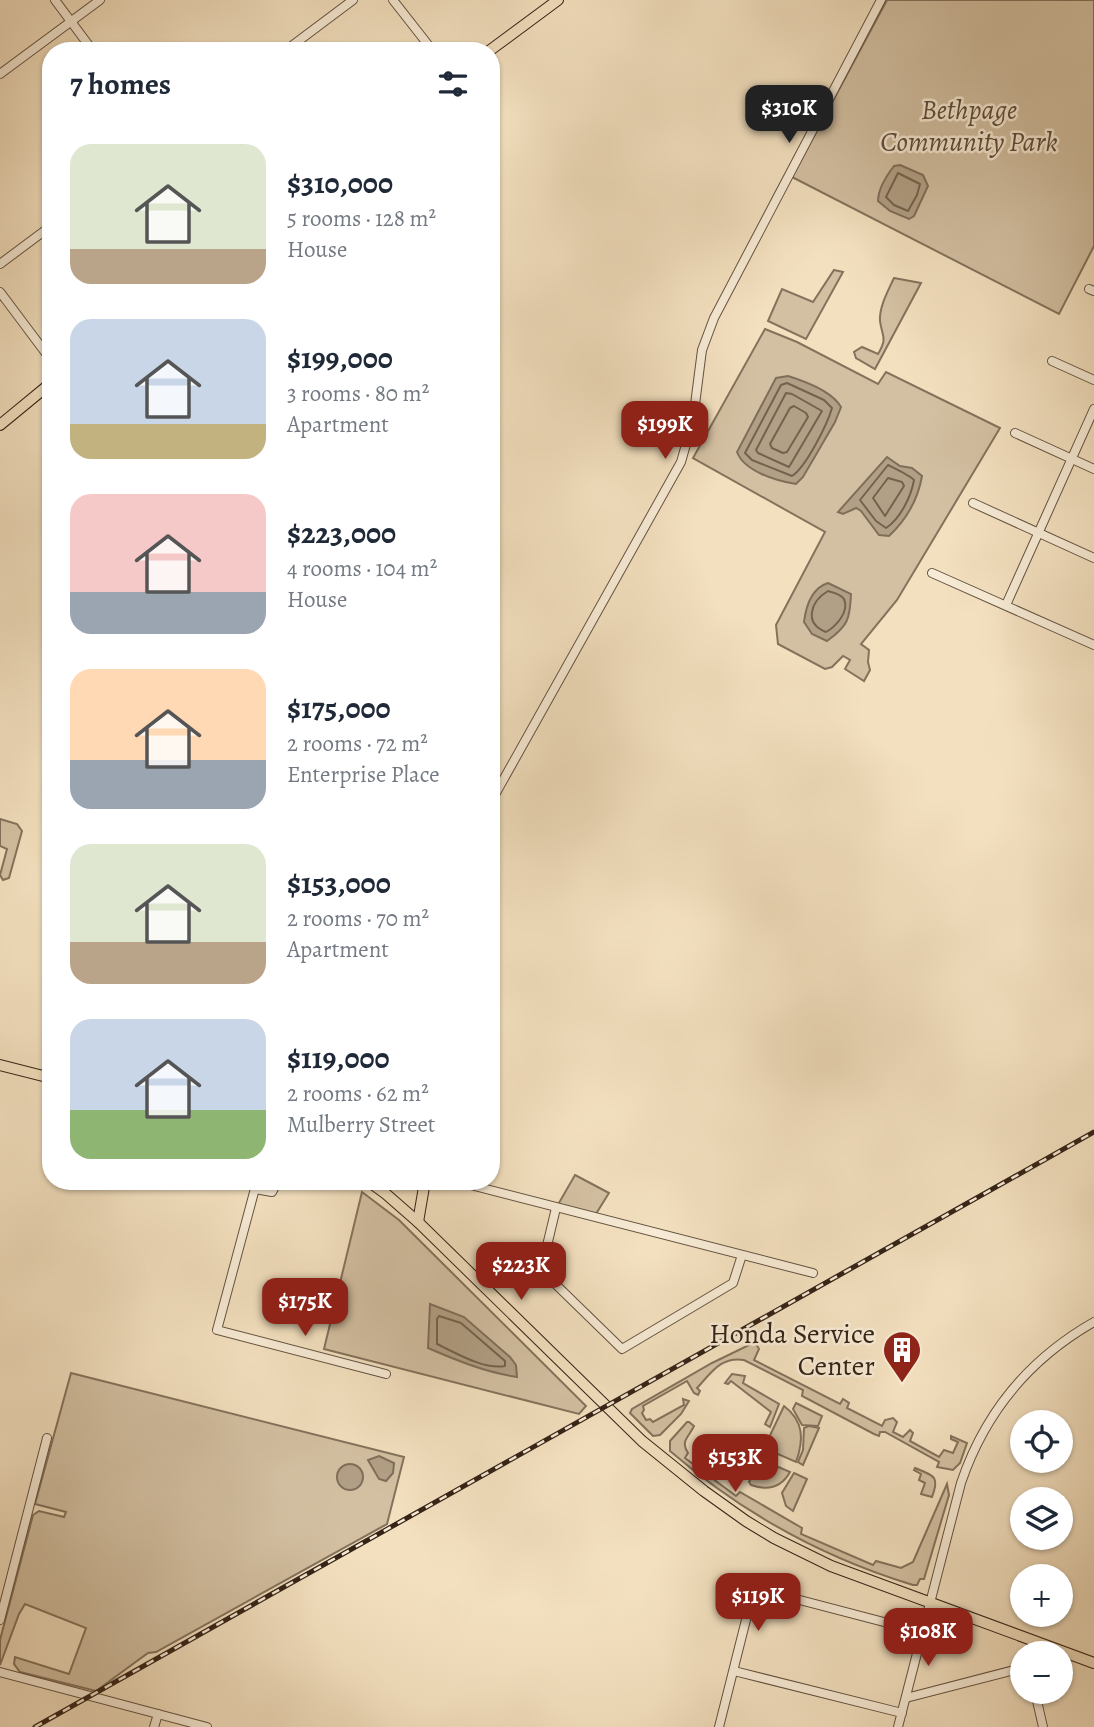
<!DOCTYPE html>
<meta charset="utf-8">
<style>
body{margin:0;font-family:Alegreya,serif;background:#f6f6f7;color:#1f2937;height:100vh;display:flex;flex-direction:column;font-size:26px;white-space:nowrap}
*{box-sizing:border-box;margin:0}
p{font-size:23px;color:#747a83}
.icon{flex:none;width:38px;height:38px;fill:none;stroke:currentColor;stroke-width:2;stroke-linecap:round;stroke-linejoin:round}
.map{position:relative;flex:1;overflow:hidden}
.side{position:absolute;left:42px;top:42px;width:458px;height:1148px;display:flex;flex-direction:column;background:#fff;border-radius:28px;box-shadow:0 2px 5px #0004}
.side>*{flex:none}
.fabs{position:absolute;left:1010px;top:1410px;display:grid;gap:14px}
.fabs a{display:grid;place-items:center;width:63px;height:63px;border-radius:50%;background:#fff;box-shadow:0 2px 5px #0004;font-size:35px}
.price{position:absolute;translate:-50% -60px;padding:0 16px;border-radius:14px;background:#8f2418;color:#fff;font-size:23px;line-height:46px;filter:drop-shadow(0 2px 4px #0008)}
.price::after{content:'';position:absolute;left:50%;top:42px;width:21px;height:16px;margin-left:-10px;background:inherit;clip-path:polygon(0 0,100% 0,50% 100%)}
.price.current{background:#222;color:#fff}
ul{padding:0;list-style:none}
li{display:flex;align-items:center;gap:21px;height:175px;padding:0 28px}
li span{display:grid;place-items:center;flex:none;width:196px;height:140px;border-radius:21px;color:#555}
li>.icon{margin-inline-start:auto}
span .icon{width:84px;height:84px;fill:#fffc;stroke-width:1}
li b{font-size:30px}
h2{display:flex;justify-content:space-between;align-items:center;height:84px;padding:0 28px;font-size:30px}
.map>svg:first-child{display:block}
</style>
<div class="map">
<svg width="1094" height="1727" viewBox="0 0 1094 1727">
<rect width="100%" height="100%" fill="#f3e0bf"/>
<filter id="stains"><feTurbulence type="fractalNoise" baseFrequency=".00286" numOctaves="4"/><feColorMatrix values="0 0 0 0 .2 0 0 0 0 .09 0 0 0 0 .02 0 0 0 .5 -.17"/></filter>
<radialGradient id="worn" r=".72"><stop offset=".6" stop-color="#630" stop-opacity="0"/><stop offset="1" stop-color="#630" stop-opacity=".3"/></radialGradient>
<g fill="#d3c0a2" stroke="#84725c" stroke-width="2">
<polygon points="887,0 1094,0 1094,246 1059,314 792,177"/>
<polygon points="834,270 843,272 806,339 768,321 782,289 813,302"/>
<path d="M 894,278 L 921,283 L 875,369 L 856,358 L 854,352 L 862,347 L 878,354 C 888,337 882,337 880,321 C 879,307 888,291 894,278 Z"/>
<polygon points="765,329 797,342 878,384 886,372 1000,428 897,600 861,644 869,650 868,662 870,670 864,681 845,669 850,660 843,656 832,667 825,669 778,644 776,625 825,532 693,458"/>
<polygon points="0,819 17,824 22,831 9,878 3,880 0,875 7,849 0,846"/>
<polygon points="575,1175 609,1193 594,1217 556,1208"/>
<polygon points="362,1192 399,1220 586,1406 579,1414 324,1349"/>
<path d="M 755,1342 L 759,1349 L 754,1360 L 840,1404 L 843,1399 L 849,1403 L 847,1408 L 882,1426 L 885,1420 L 893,1418 L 897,1422 L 893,1432 L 903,1437 L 910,1430 L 913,1433 L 910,1441 L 939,1457 L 944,1450 L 953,1453 L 958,1442 L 951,1439 L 951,1436 L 967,1443 L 960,1463 L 953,1470 L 937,1467 L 939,1462 L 885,1432 L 880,1432 L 879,1436 L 874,1434 L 802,1396 L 803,1390 L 744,1360 C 721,1356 711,1373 697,1388 L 700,1391 L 698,1395 L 694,1393 L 687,1381 L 643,1406 L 644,1410 L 642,1413 L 646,1420 L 650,1419 L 653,1422 L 684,1405 L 683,1399 L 689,1401 L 681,1414 L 660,1435 L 653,1436 L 630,1413 L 632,1409 L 712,1363 Z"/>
<polygon points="71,1373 404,1457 387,1524 156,1652 148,1653 96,1691 20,1672 14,1664 15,1657 69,1674 86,1628 25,1604 19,1614 0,1665 0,1640 33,1515 39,1511 64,1517 66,1512 35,1504"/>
<polygon points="732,1374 745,1376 743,1383 779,1404 770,1427 765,1424 771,1412 731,1381 728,1384 725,1383"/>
<polygon points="796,1403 822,1416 818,1426 802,1425 793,1409"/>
<path d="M 784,1406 C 804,1421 804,1440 796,1462 L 764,1448 Z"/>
<path d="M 687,1422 L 689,1422 L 694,1426 C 689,1437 680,1441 688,1453 L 685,1458 L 736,1496 L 740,1492 L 802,1528 L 801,1534 L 873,1565 L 876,1561 L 901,1568 L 913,1562 L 947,1484 L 949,1495 L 924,1579 L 920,1579 L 917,1585 L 913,1585 C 821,1557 742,1513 670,1451 L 670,1441 Z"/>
<polygon points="809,1426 819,1428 803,1465 798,1462 803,1450 804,1428"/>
<path d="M 760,1459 L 790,1472 C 781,1488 768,1491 751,1485 L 749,1482 Z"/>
<path d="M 915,1468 C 934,1476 940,1476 932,1497 L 921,1494 L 925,1483 L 919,1480 L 921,1474 L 914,1470 Z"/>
<polygon points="794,1473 807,1479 793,1511 786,1506 782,1493"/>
</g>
<g fill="#b2a086" stroke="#806e5a" stroke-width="2">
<path d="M 900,165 L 923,175 L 928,186 L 914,216 L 909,219 L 890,211 L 878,201 C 878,189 887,175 894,166 Z"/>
<path d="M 788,376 C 804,381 832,391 841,407 L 835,422 L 803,477 L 796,484 C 776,481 744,471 737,452 L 776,378 Z"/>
<path d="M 887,457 L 900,466 L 912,468 L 922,476 C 918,499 906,520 889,536 L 879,535 L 861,511 L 856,508 L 843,514 L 838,512 Z"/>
<path d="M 828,583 L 851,594 C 850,619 848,626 827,641 L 812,634 L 804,622 C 806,606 812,588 828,583 Z"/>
<path d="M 430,1304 L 464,1317 L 510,1357 L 516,1365 L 517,1377 C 485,1372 458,1361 428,1348 Z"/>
<polygon points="379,1456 394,1463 393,1473 386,1481 379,1479 368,1460"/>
<circle cx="350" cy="1477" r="13"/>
</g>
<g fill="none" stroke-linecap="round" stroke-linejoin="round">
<g stroke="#74624e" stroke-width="2">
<polygon points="898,173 920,184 917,195 908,211 894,205 886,197"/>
<path d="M 787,383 L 824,400 L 832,408 C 827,425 806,467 792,476 L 752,460 L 745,453 L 781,385 Z"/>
<polygon points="786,393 792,394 822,411 789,467 758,453 756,450"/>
<polygon points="794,406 806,413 808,417 787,452 783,453 772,448 770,444 790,408"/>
<path d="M 888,465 C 894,468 911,476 914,480 C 911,497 900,519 886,528 L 876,521 L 860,500 Z"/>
<polygon points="888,478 902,482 904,486 885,516 873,498"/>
<path d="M 828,591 C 832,592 841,594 844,599 C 850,612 835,627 826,632 C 803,623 811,601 828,591 Z"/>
<path d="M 439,1316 L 461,1323 L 505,1361 L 505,1366 C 484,1370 456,1353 437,1344 L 437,1319 Z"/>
</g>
<defs>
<g id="minor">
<polyline points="55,0 93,51"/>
<polyline points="393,0 433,51"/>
<polyline points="285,51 353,0"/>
<polyline points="0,74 100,0"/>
<polyline points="0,264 51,226"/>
<polyline points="1089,289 1094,291"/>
<polyline points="0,292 51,360"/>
<polyline points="1052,361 1094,380"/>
<polyline points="1015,433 1094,469"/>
<polyline points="973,503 1094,558"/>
<polyline points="932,573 1094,645"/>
<polyline points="1006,605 1094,409"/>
<polyline points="492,800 681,462 693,420 702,350 714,318 881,0"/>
<polyline points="257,1181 217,1330 386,1374"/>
<polyline points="455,1181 813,1273"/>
<polyline points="255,1189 272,1192 278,1181"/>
<polyline points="556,1208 545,1254 545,1274 622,1349 733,1283 742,1255"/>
<polyline points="0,1620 47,1438"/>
<polyline points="734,1671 902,1713"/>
<polyline points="0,1672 207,1727"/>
<polyline points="1035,1692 1043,1727"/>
<polyline points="906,1698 1022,1668"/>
<polyline points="154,1727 158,1714"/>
<polyline points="719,1727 754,1588 922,1632"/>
<path d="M 898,1727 L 961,1483 C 985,1412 1029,1359 1094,1322"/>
</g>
<g id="major">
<polyline points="489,51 558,0"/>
<polyline points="0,425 51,383"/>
<polyline points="0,1065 51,1078"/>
<polyline points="368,1181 386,1194 418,1222 642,1441 704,1491 746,1521 774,1538 831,1566 1094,1663"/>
<polyline points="418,1222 425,1181"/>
</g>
</defs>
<use href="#minor" stroke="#645241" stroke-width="10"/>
<use href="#major" stroke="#352317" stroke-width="12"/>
<use href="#minor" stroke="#f7ebd5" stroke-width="8"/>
<use href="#major" stroke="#f3e0bf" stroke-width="10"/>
<defs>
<polyline id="rail" points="35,1727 1094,1132"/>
</defs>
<use href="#rail" stroke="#352317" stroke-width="5"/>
<use href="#rail" stroke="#f7ebd5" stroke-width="2.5" stroke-dasharray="8" stroke-linecap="butt"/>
</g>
<defs>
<symbol id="building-pin" viewBox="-11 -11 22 30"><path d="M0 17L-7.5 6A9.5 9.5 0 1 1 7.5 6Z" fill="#8f2418" stroke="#f7ebd5"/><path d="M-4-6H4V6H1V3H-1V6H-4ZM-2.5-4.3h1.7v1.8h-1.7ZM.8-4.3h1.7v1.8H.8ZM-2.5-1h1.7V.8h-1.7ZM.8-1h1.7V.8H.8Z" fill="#fff"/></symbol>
</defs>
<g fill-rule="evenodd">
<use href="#building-pin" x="880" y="1328" width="44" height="60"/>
</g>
<g text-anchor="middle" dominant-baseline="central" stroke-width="5" stroke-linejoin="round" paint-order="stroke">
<g font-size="28" font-style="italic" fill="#5c4a3a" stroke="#f7ebd5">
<text x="969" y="110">Bethpage<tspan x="969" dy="32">Community Park</tspan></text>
</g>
<g font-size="28" fill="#352317" stroke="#f7ebd5" text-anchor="end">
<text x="875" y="1334">Honda Service<tspan x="875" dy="32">Center</tspan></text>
</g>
</g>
<rect width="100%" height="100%" filter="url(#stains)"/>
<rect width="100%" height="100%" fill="url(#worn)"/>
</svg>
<div class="fabs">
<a><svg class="icon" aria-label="locate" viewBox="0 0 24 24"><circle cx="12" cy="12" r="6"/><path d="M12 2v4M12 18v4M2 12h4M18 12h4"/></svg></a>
<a><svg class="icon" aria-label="layers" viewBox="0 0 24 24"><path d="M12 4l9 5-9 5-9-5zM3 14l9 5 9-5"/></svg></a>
<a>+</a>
<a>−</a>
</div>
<b class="price current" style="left:789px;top:145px">$310K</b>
<b class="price" style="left:665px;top:461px">$199K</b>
<b class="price" style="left:521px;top:1302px">$223K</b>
<b class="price" style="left:305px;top:1338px">$175K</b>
<b class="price" style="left:735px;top:1494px">$153K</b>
<b class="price" style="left:758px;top:1633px">$119K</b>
<b class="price" style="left:928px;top:1668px">$108K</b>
<section class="side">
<h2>7 homes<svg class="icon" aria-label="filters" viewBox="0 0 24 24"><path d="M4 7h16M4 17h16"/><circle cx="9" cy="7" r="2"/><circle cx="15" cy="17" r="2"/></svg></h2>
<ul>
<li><span style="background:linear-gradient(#dfe7d0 75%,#b9a48a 0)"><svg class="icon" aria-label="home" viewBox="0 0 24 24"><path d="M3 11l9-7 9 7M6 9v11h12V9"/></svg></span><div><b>$310,000</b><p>5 rooms · 128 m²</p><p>House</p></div></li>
<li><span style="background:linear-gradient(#c9d6e8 75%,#c2b280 0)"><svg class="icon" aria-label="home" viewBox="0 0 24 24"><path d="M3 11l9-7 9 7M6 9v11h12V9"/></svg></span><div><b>$199,000</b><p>3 rooms · 80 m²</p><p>Apartment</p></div></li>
<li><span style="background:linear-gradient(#f6c9c9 70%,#9aa5b1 0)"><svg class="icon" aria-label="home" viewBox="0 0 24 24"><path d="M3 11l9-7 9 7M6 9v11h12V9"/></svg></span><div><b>$223,000</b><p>4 rooms · 104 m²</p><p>House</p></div></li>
<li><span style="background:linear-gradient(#ffd9b3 65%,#9aa5b1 0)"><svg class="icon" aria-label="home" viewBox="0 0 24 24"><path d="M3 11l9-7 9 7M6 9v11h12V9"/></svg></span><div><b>$175,000</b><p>2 rooms · 72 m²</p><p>Enterprise Place</p></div></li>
<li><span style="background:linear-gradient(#dfe7d0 70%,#b9a48a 0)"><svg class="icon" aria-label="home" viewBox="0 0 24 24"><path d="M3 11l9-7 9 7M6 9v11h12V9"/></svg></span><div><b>$153,000</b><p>2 rooms · 70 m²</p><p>Apartment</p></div></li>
<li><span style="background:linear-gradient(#c9d6e8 65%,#8fb573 0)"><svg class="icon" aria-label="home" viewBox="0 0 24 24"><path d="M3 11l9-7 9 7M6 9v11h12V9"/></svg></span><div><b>$119,000</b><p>2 rooms · 62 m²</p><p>Mulberry Street</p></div></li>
</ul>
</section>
</div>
